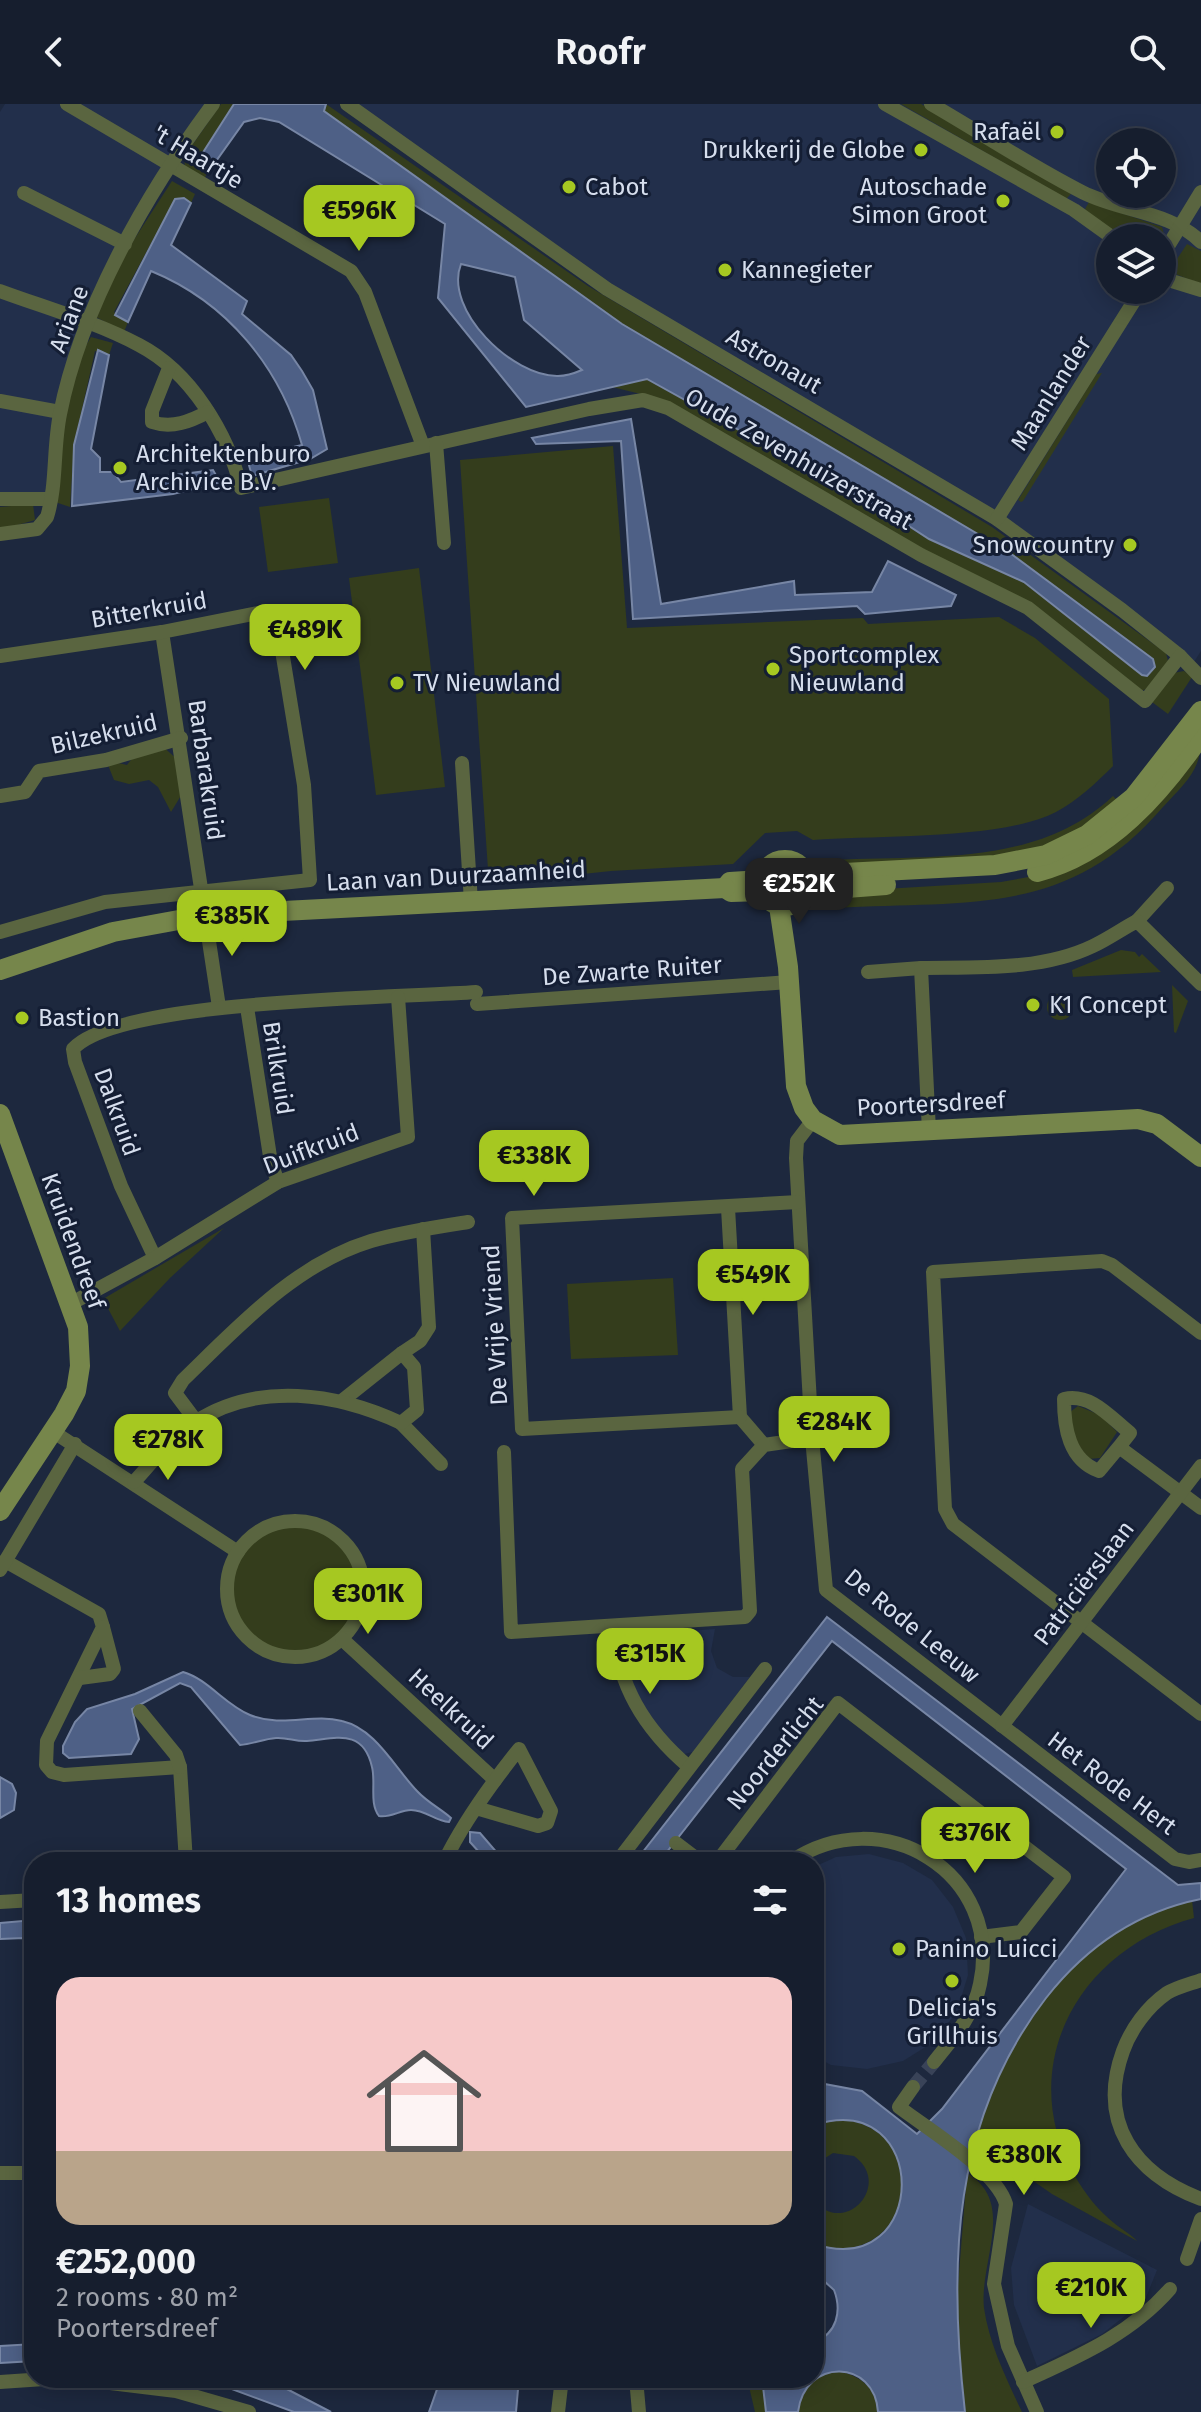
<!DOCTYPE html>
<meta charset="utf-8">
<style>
body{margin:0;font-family:"Fira Sans",sans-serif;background:#232b3a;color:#f1f3f6;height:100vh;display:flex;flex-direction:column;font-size:30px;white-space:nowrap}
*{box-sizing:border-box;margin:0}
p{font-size:26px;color:#9ea2aa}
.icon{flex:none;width:44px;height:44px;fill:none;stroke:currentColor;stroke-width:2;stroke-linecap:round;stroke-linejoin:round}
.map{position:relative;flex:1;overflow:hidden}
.sheet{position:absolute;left:24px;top:1748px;width:800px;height:536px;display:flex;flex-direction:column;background:#161e2e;border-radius:32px;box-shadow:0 4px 20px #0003,0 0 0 2px #353c4a}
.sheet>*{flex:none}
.fabs{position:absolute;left:1096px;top:24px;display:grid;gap:16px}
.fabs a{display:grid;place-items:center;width:80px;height:80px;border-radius:50%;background:#161e2e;box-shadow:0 4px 20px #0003,0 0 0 2px #353c4a;font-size:40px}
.price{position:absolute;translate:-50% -68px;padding:0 18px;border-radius:16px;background:#a6c821;color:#111;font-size:26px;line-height:52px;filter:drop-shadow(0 2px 4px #0008)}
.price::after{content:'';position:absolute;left:50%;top:48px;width:24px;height:18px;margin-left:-12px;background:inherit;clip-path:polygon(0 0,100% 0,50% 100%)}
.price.active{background:#222;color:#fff}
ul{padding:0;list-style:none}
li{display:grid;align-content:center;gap:16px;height:424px;padding:0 32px}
li span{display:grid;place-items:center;height:248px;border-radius:24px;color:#555}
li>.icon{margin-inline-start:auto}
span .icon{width:144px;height:144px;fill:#fffc;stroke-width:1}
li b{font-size:34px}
h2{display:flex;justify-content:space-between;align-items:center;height:96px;padding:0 32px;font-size:34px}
header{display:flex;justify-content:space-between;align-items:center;height:104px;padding:0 32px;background:#161e2e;font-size:36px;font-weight:600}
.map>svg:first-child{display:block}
</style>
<header><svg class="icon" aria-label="back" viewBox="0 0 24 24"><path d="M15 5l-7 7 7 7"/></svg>Roofr<svg class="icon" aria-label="search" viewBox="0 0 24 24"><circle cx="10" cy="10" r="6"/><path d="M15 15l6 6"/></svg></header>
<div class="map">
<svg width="1201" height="2308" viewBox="0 0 1201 2308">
<rect width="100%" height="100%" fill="#1d283e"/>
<g fill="#222f4b" fill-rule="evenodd">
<polygon points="5,0 216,0 171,59 84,221 49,394 0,395 0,8"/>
<path d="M 348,0 L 1201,0 L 1201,547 L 1192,561 L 999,413 L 608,183 ZM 1110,38 L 1162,38 L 1162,90 L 1110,90 ZM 1110,134 L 1162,134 L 1162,186 L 1110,186 Z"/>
<polygon points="715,1525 711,1547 717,1564 733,1573 750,1573 693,1648 684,1650 665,1634 630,1582 620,1532"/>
<polygon points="869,1750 903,1759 932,1776 953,1803 966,1834 968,1871 957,1907 935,1937 903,1957 867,1965 831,1961 814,1952 814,1763 836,1753"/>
<polygon points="1028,2100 1157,2166 1145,2196 1102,2230 1037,2262 1014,2201 1011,2164"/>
</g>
<g fill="#343d1c">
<polygon points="221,0 234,0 202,50 214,60 203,76 185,64 184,53"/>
<polygon points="326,0 588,182 992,423 1166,549 1168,557 1149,584 1141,587 962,468 653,293 612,283 646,275 892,411 918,429 1024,478 1142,571 1147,572 1155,564 1153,555 1010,449 622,220 323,7"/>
<polygon points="901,0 921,0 1069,85 1071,90 1066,95"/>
<polygon points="172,77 195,90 191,99 184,94 175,95 114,208 128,218 124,228 94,212 126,148"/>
<polygon points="1089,98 1162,123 1165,134 1162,139 1162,134 1121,134 1088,109 1085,105"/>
<polygon points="1187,140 1201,147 1201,181 1169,167"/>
<path d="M 91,233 L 113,239 L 109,251 L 95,247 L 74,341 L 70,403 L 55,398 C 61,349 63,275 91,233 Z"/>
<polygon points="1102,269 1023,397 1021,398 1018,396 1096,270"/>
<path d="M 613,342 L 627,524 L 863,514 L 868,520 L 999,513 L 1035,534 L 1109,595 L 1113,662 C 1096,679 1077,697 1056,708 C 1002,736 877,731 813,736 L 797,727 L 765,729 L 733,760 L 611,767 L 489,780 L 460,356 Z"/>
<polygon points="329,394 338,459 268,468 259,403"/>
<polygon points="33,400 35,416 0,426 0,403"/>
<polygon points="419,464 445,683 376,691 349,474"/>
<polygon points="1184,567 1192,573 1168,610 1152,598 1173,569"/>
<path d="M 1201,637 C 1201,667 1183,681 1163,703 C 1068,814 968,796 836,804 L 834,788 L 1001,778 L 1034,772 Z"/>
<polygon points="160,640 179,657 182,690 171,708 158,683 149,676 129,680 114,676 106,656 127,661 137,648"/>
<path d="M 1113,692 L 1118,697 L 1103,714 L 1045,747 L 833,767 L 833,756 C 929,751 1038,763 1113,692 Z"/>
<circle cx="784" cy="780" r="15"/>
<polygon points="1121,846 1135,848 1139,853 1142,850 1161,868 1073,873 1072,866"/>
<polygon points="1172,881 1188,897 1176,929 1174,928"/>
<circle cx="1060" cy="903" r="13"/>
<polygon points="224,1124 170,1174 120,1227 103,1195"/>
<polygon points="673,1174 678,1251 571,1255 567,1180"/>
<polygon points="1078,1302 1100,1311 1117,1328 1100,1354 1088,1355 1075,1336 1070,1308"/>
<circle cx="295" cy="1485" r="63"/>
<path d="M 1192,1796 L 1194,1814 C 1079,1845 1013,1962 1075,2072 C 1085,2090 1098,2106 1114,2119 C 1121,2125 1132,2131 1137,2137 L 1052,2090 L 974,2036 C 1003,1931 1078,1819 1192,1796 Z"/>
<path d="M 839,2015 C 941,2024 912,2172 814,2140 L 814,2097 C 846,2133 893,2080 854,2052 L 833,2049 L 814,2061 L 814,2021 Z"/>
<path d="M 967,2069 C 1017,2099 979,2157 984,2204 C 989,2240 1007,2276 1022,2308 L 965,2308 L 956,2207 Z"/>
<path d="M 835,2266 C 858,2271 877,2282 878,2308 L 798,2308 C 801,2287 815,2271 835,2266 Z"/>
<polygon points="747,2274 762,2274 766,2308 755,2308"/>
</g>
<g fill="#4e6086" stroke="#7786a5" stroke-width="2" fill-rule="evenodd">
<path d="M 234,0 L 326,0 L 324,7 L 622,220 L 1010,449 L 1153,555 L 1155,563 L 1147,572 L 1142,571 L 1024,478 L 929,435 L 892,411 L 647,275 L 526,303 L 438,194 L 445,120 L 279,18 L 260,14 L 244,18 L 214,60 L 202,50 ZM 461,160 L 515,173 L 524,216 L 582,266 C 575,269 566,272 558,272 C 513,273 443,206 461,160 Z"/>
<path d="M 184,94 L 191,99 L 171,141 L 247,197 L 242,210 L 291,251 L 302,267 L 313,286 L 327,345 L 310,355 L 252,372 L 247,354 L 302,341 C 280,263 227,198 151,167 L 128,218 L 115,211 L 175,95 Z"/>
<polygon points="98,246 109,251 91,345 100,354 100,368 113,368 121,378 213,366 220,378 173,390 72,402 74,341"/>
<polygon points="631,315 661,500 794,477 795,491 872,488 888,457 956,491 951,502 865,510 857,502 633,515 621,337 536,340 532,334"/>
<path d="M 827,1513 L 1178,1781 L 1201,1779 L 1201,1795 C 1136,1808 1086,1843 1046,1894 C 952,2016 948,2161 965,2308 L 878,2308 C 875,2255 805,2253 798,2308 L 766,2308 L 762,2274 L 814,2274 L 814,2238 C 837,2230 842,2207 834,2186 L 814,2168 L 814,2140 C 931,2178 931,1983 814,2021 L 814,1978 L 862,1987 L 917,2030 L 942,2005 L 1126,1765 L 832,1537 L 659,1758 L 635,1758 Z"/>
<path d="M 183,1568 C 208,1575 225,1601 250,1611 C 283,1624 312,1609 342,1617 C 376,1625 394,1663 417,1687 C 427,1698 441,1705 451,1714 L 449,1718 C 435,1717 426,1706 411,1706 C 400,1706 391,1714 379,1712 C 369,1699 376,1679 372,1663 C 363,1623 334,1635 307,1637 C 296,1638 287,1633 276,1634 C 263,1635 253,1640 240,1641 L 191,1583 L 180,1579 L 132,1605 L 139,1635 L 131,1650 L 69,1654 L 63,1649 L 63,1642 L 75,1618 L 87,1605 L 135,1590 Z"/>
<polygon points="0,1673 12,1680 16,1689 14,1706 0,1714"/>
<polygon points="470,1728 480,1729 505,1758 488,1758 470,1738"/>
<polygon points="34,1816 34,1850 24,1834 0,1835 0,1819"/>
<polygon points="34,2240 34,2257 0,2259 0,2242"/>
<polygon points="202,2274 280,2274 281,2282 331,2308 294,2308"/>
<polygon points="441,2274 519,2274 516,2308 429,2308"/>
</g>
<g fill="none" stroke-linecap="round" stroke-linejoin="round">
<polyline stroke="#394358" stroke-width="14" stroke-dasharray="14 7" stroke-linecap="butt" points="913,1983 934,1958"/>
<g stroke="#5a6540" stroke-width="14">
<polyline points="67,0 351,167 365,188 423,342"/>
<polyline points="347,0 607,185 997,415 1122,506 1180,552 1201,574"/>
<polyline points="885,0 1074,106 1113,134"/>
<path d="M 931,0 C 981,29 1031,62 1082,88 C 1121,108 1170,107 1201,138"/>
<polyline points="24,89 125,140"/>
<polyline points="1162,152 1201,88"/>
<polyline points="1162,174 1201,186"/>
<path d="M 0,187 C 46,204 96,218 139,241 C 191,268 228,330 241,384 L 589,305 L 643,296 L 668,304 L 921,451 L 1028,504 L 1145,597 L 1180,552"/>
<path d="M 169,264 L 152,307 L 152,318 C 172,325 191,317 208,308"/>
<polyline points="0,297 60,308"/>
<polyline points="436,339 444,439"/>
<polyline points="0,395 50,395"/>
<polyline points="997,415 1141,186"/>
<path d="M 0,430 L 37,425 L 47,413 C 57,381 53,344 60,310 C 81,203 148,87 213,0"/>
<polyline points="162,528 219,903"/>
<polyline points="0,552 162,528 268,507 276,510 304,681 310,776 105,798 0,828"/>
<polyline points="462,659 471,798"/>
<polyline points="0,692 25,688 39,667 106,656 181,634"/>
<polyline points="1137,817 1167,784"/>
<polyline points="868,868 921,864"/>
<polyline points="477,900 789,878"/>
<polyline points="247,903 271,1059 278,1078"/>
<polyline points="813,1016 797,1037 796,1054 812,1334 826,1486 1175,1755 1189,1758 1201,1756"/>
<path d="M 929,1027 L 921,864 C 977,863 1041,867 1093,842 C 1108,835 1122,825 1137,817 L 1201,880"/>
<polyline points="728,1104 740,1313 764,1341"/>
<path d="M 155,1154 L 121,1082 L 75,958 L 73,945 C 118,895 399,894 476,888"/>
<polyline points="70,1200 155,1154 278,1078 408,1033 398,893"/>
<polyline points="1201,1229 1112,1161 1102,1157 933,1168 945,1405 953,1420 1201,1610"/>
<polyline points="343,1296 402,1249"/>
<polyline points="740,1313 522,1325 512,1114 798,1098"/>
<path d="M 196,1317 L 175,1289 L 183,1276 C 238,1223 295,1160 371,1137 C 402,1128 436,1123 468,1118"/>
<polyline points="401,1319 441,1360"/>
<polyline points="52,1327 238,1448"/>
<path d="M 1119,1343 L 1130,1329 C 1110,1313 1091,1289 1064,1295 C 1064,1324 1069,1356 1099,1367 L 1119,1343 L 1201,1404"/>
<polyline points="504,1348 511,1528 745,1513 750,1507 742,1365 764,1341 812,1334"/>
<path d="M 134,1378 C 153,1357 172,1333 195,1318 C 258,1277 337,1289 401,1319 L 417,1306 L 414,1263 L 402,1249 L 420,1237 L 429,1223 L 423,1125"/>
<circle cx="295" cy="1485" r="68"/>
<polyline points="5,1457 99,1510 103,1523 47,1637 46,1661 52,1668 64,1671 180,1663 186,1758"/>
<polyline points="0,1466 75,1340"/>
<path d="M 611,1522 C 620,1582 642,1623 689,1663"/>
<polyline points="342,1535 495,1676"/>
<polyline points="80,1574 110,1570 114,1565 103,1523"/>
<polyline points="140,1607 176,1651 180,1663"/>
<polyline points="1002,1622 1201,1362"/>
<polyline points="676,1739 701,1758"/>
<path d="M 444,1758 C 464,1717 491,1680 519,1645 L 551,1707 L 547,1719 L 538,1722 L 476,1704"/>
<polyline points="617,1758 765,1565"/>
<polyline points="717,1758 838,1599 1064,1773 1021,1828 981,1833"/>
<path d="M 790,1758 C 882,1695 1004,1769 980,1880 C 974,1911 953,1934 934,1958"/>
<polyline points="0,1798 34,1796"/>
<path d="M 1201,1876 C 1190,1880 1177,1883 1167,1889 C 1147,1903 1131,1925 1123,1947 C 1097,2019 1135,2070 1201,2095"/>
<path d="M 913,1983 L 899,2003 C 929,2026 996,2066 1006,2100 L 994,2180 L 1008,2242 L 1037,2308"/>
<polyline points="0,2069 34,2069"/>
<polyline points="1187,2155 1201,2115"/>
<polyline points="69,2274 176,2287 249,2308"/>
<polyline points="636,2274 639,2308"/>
<polyline points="0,2278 59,2274"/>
<path d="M 1023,2278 C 1077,2253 1130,2231 1170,2185"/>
<polyline points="558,2308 562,2274"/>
</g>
<g stroke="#76864b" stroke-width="20">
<circle cx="785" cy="779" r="23"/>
<path d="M 1037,768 C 1109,750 1161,689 1201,631"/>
<polyline points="807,771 995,761 1046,751 1087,731 1134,693 1201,607"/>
<polyline points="761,776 730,778 725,784 731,788 763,787"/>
<polyline points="807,787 886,781"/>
<polyline points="779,802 788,863 796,982 804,1004 813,1016 840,1031 1138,1015 1157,1020 1201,1053"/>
<polyline points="0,866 113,828 206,811 725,784"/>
<polyline points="0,1010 78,1223 80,1262 76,1287 64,1310 0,1407"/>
</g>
</g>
<g fill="#a6c821" stroke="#141e34" stroke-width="3">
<circle cx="1057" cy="28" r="8"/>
<circle cx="921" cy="46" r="8"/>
<circle cx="569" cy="83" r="8"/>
<circle cx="1003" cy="97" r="8"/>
<circle cx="725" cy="166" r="8"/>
<circle cx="120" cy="364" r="8"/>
<circle cx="1130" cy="441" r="8"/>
<circle cx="773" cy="565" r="8"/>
<circle cx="397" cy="579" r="8"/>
<circle cx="1033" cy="901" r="8"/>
<circle cx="22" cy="914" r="8"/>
<circle cx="899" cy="1845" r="8"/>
<circle cx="952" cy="1877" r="8"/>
</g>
<g text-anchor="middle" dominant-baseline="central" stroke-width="6" stroke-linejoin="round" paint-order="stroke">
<g font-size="24" fill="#d6deed" stroke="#141e34" text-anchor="start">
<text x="1041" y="28" text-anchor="end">Rafaël</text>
<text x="905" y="46" text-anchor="end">Drukkerij de Globe</text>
<text x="585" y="83">Cabot</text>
<text x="987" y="83" text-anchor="end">Autoschade<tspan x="987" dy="28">Simon Groot</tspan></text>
<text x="741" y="166">Kannegieter</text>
<text x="136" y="350">Architektenburo<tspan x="136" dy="28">Archivice B.V.</tspan></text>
<text x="1114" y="441" text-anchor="end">Snowcountry</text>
<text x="789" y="551">Sportcomplex<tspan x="789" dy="28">Nieuwland</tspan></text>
<text x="413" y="579">TV Nieuwland</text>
<text x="1049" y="901">K1 Concept</text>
<text x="38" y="914">Bastion</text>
<text x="915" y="1845">Panino Luicci</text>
<text x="952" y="1904" text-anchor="middle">Delicia's<tspan x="952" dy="28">Grillhuis</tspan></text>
</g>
<g font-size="24" fill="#d6deed" stroke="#141e34">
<text transform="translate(198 53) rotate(31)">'t Haartje</text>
<text transform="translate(69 215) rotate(-69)">Ariane</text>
<text transform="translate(774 257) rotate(30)">Astronaut</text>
<text transform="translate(1051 289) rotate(-58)">Maanlander</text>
<text transform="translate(799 355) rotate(30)">Oude Zevenhuizerstraat</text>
<text transform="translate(149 506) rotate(-10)">Bitterkruid</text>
<text transform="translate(104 630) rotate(-13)">Bilzekruid</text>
<text transform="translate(206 666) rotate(82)">Barbarakruid</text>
<text transform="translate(456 772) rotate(-3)">Laan van Duurzaamheid</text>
<text transform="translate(632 867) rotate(-4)">De Zwarte Ruiter</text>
<text transform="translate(278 964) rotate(81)">Brilkruid</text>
<text transform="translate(931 1000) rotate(-3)">Poortersdreef</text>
<text transform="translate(117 1008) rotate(70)">Dalkruid</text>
<text transform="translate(311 1045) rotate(-21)">Duifkruid</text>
<text transform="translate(73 1137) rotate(70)">Kruidendreef</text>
<text transform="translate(495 1221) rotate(-93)">De Vrije Vriend</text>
<text transform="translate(1084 1479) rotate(-53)">Patriciërslaan</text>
<text transform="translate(912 1522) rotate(39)">De Rode Leeuw</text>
<text transform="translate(451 1605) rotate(43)">Heelkruid</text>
<text transform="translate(775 1649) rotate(-51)">Noorderlicht</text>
<text transform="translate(1112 1679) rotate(37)">Het Rode Hert</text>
</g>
</g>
</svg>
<div class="fabs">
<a><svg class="icon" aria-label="locate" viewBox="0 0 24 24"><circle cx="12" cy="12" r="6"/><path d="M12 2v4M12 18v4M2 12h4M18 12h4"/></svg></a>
<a><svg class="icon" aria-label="layers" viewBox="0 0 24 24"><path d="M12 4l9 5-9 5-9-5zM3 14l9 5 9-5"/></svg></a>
</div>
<b class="price" style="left:359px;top:149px">€596K</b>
<b class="price" style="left:305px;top:568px">€489K</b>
<b class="price active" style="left:799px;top:822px">€252K</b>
<b class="price" style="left:232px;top:854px">€385K</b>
<b class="price" style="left:534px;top:1094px">€338K</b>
<b class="price" style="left:753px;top:1213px">€549K</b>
<b class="price" style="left:834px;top:1360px">€284K</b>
<b class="price" style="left:168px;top:1378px">€278K</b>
<b class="price" style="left:368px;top:1532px">€301K</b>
<b class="price" style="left:650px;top:1592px">€315K</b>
<b class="price" style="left:975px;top:1771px">€376K</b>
<b class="price" style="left:1024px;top:2093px">€380K</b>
<b class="price" style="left:1091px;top:2226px">€210K</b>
<section class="sheet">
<h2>13 homes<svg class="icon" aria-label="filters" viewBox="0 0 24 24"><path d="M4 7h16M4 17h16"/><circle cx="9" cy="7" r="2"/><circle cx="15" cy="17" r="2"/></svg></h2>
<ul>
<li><span style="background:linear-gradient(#f6c9c9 70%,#b9a48a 0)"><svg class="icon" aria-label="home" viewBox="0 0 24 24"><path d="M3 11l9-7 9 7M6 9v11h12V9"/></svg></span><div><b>€252,000</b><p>2 rooms · 80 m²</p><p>Poortersdreef</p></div></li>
</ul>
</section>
</div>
